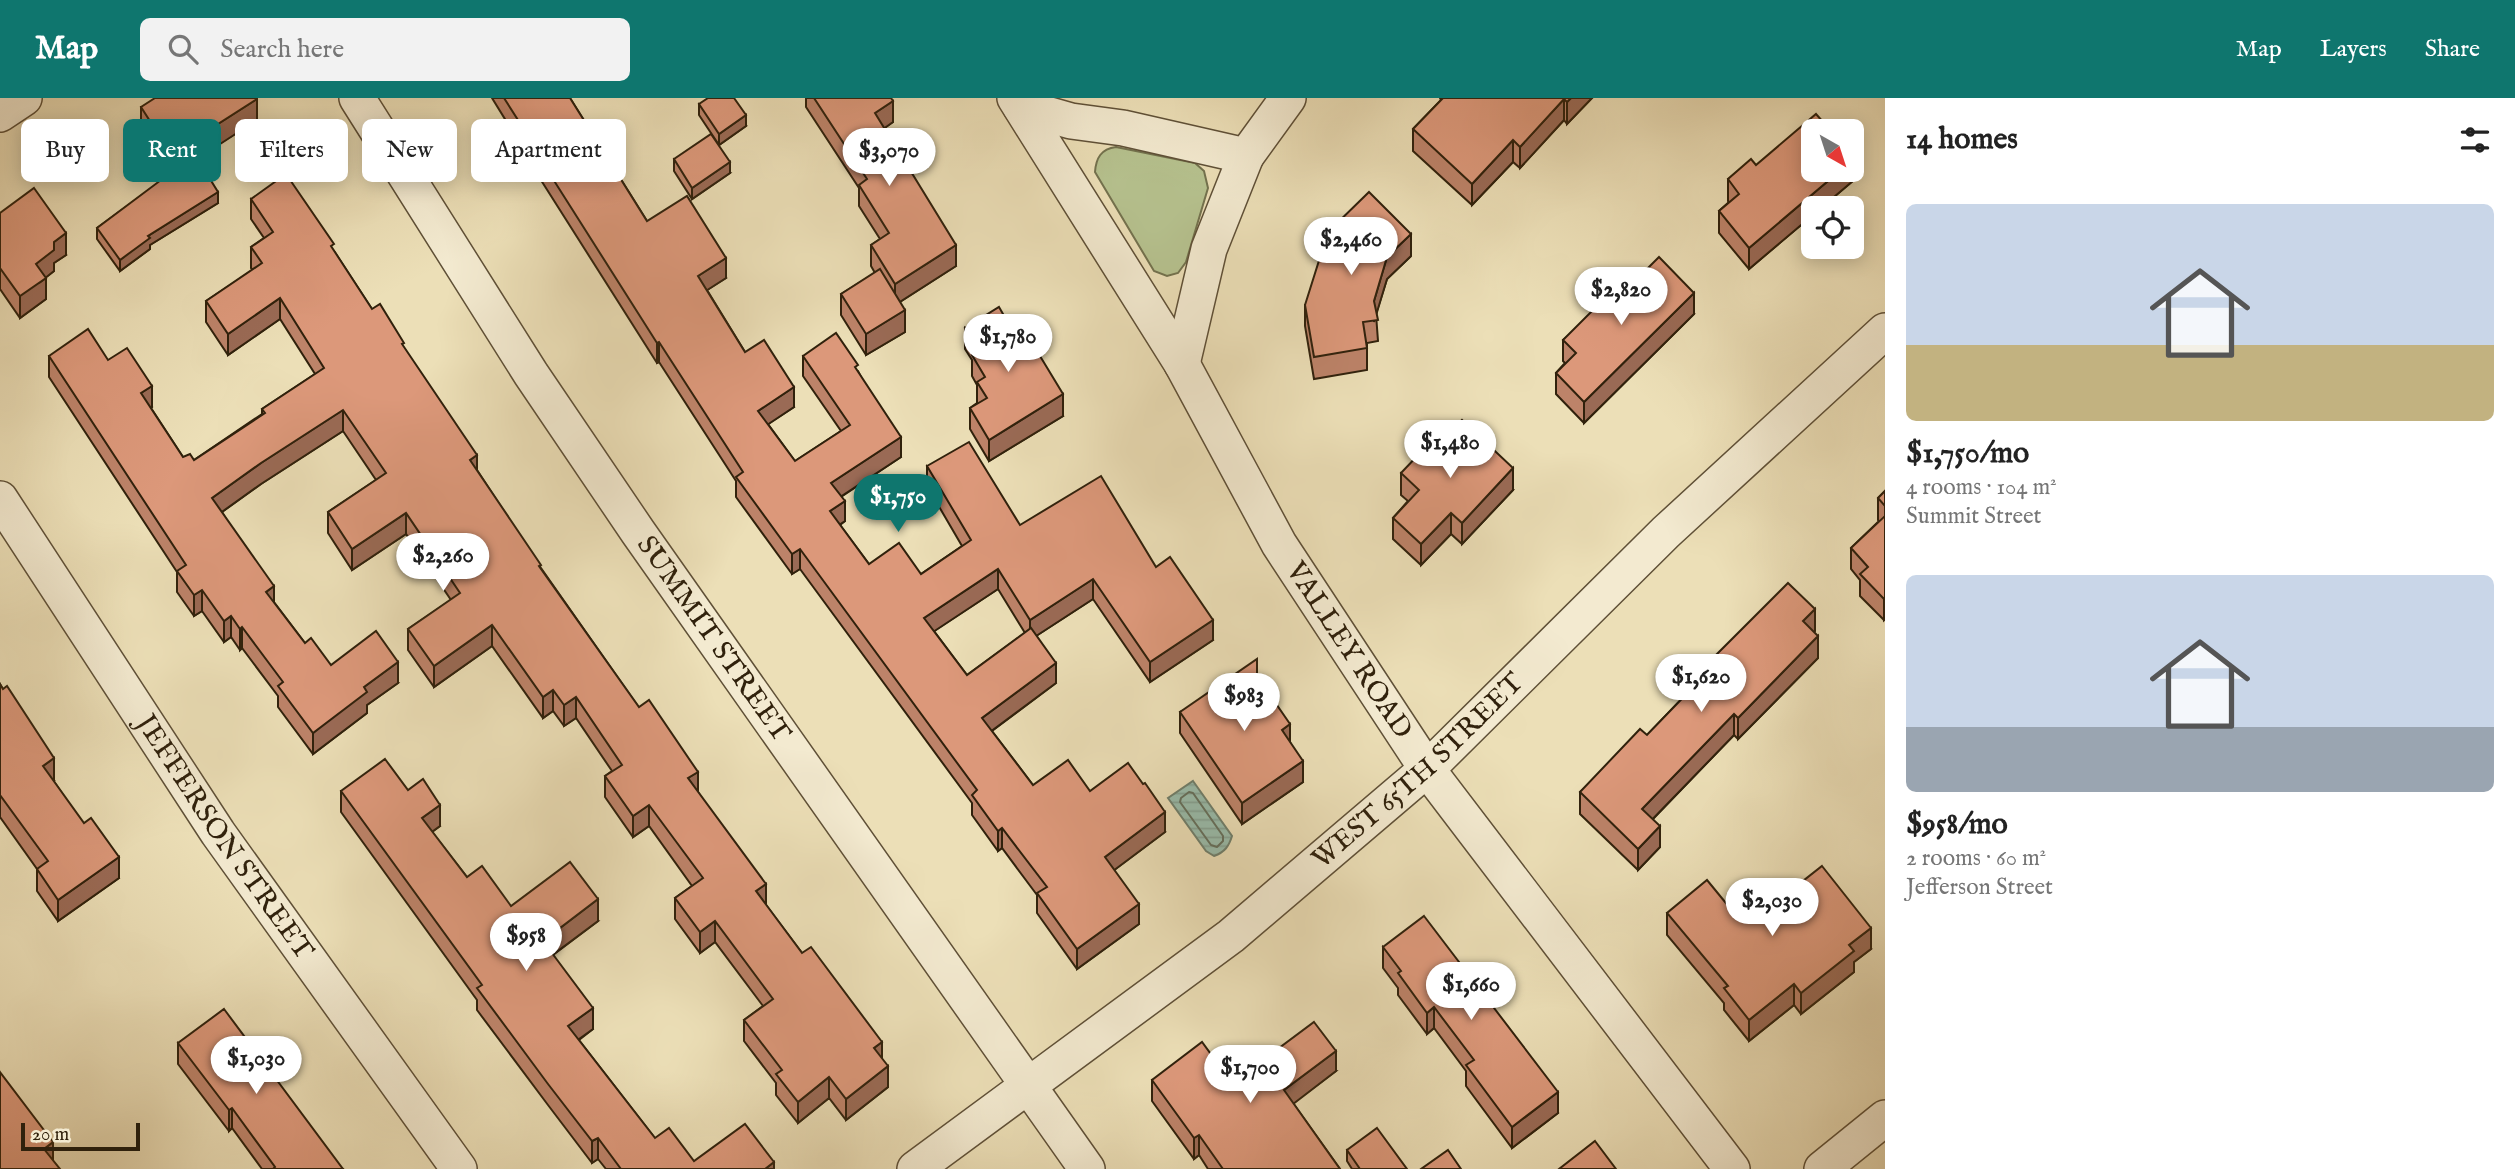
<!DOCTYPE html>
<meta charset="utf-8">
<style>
body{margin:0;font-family:"IM FELL English",serif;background:#f2f2f2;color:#222;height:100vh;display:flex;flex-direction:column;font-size:26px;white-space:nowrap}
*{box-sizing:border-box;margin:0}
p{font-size:23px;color:#767676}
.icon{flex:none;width:38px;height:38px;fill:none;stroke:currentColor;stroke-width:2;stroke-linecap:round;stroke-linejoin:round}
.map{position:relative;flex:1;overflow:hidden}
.sheet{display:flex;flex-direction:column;background:#fff;width:630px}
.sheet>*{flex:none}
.guide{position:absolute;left:21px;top:21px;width:665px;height:63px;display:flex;gap:14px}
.needle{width:46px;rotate:141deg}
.tools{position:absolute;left:1801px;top:21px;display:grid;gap:14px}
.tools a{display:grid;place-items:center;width:63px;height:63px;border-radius:10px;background:#fff;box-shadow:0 4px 18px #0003;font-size:35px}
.scale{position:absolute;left:21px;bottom:18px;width:119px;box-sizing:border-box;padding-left:7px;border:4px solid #30210c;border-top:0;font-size:19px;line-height:24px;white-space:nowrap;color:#30210c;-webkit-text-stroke:5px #f3ead0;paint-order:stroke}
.price{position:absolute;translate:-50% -60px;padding:0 16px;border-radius:24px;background:#fff;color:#222;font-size:23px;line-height:46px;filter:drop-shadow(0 2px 4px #0008)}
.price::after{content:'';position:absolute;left:50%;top:42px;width:21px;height:16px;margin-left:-10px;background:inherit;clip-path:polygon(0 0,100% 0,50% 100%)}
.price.selected{background:#0f766e;color:#fff}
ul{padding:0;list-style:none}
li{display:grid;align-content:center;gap:14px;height:371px;padding:0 21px}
li span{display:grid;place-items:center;height:217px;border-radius:10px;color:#555}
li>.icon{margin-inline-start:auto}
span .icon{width:126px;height:126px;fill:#fffc;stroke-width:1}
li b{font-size:30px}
h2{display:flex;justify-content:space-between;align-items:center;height:84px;padding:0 21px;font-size:30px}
.tag{padding:0 24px;border-radius:10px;background:#fff;box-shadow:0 4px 18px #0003;font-size:24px;line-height:63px}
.tag.selected{background:#0f766e;color:#fff}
header{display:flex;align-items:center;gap:42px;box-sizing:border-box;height:98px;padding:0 35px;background:#0f766e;color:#fff}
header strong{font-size:33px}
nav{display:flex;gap:38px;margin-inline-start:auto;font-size:24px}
.search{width:490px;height:63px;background:#f2f2f2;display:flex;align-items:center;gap:18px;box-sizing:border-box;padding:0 24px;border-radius:10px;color:#767676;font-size:26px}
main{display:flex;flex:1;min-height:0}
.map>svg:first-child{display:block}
</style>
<header>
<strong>Map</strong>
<div class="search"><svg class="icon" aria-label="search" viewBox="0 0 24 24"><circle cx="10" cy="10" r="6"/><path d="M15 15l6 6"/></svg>Search here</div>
<nav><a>Map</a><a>Layers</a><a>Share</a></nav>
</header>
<main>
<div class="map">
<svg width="1885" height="1071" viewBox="0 0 1885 1071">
<defs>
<pattern id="water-rules" width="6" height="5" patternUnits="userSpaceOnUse" patternTransform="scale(1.75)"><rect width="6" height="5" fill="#99bdac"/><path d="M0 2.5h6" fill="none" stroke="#84a293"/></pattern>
</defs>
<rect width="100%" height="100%" fill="#ecdfb7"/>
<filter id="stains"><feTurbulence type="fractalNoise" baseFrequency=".00286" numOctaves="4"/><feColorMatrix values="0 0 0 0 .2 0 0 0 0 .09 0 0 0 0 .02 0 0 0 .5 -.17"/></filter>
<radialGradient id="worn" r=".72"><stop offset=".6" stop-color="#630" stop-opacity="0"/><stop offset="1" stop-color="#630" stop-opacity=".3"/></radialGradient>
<path fill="#b6c28f" stroke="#73724e" stroke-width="2" d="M 1116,49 L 1195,65 L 1204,73 L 1208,90 L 1186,164 L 1178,175 L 1167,178 L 1154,173 L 1095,74 C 1096,60 1101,51 1116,49 Z"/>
<path fill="url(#water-rules)" stroke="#6f7f6c" stroke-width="2" d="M 1193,683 L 1232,738 C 1229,748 1225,754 1214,758 L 1206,753 L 1168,700 Z"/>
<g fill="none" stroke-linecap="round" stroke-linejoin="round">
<polygon stroke="#646f5c" stroke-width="2" points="1189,694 1193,695 1223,738 1223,743 1217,749 1211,747 1180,704 1181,700"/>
<defs>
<g id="minor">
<path id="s1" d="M 357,0 L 531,276 L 638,434 L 1087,1071"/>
<path id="s2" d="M 1015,0 L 1182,266 L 1279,446 L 1427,671 L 1732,1071"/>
<polyline points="1021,9 1071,23 1123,30 1246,58 1288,0"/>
<polyline points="0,16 24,0"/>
<polyline points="1182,266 1209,151 1246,58"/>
<path id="s3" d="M 0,401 L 218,735 L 459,1071"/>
<path id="s4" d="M 915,1071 L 1231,838 L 1427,671 L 1666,434 L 1885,233"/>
<polyline points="1822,1071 1885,1020"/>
</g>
</defs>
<use href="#minor" stroke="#5f5037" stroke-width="38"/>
<use href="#minor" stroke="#f3ead0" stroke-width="35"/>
</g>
<g fill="#bd8369" stroke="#30210c" stroke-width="2" fill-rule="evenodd">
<path d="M 492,0 L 570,0 L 647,123 L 726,180 L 707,192 L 745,254 L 794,309 L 768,326 L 795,363 L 841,333 L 803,278 L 803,258 L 858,273 L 901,359 L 841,399 L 845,423 L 840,427 L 869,466 L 921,476 L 962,448 L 927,388 L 927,368 L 1020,427 L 1156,469 L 1213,542 L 1150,584 L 1093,501 L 1036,538 L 1056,585 L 992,633 L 1033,687 L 1090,693 L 1165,734 L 1114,772 L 1139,826 L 1077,871 L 1037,815 L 1037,797 L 1002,750 L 998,753 L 972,717 L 972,705 L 800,471 L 792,476 L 736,399 L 736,383 L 659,264 L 657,265 L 532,68 L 532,65 ZM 998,491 L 1025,535 L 967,577 L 934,533 Z"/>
<polygon points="806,0 891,0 893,24 884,30 956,168 900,204 905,234 866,257 841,217 841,196 875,175 871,168 871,147 880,141 859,108 859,90 806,9"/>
<polygon points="1440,0 1592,0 1567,26 1564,22 1520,70 1513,64 1472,107 1413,53 1413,31 1441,2"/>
<polygon points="699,6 746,28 719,47 699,17"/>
<polygon points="141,9 257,22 197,60 218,105 150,147 150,151 120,173 97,141 97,130 170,77 141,31"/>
<polygon points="674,61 730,75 692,101 674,73"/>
<polygon points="1756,67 1854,82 1749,171 1719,135 1719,113 1729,104 1728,103 1728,81"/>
<polygon points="251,101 334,153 372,211 404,250 477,372 541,470 698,694 766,807 882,961 888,989 846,1022 829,1000 798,1025 776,997 776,985 744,943 744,922 763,908 715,844 700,855 675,821 675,800 692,788 649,728 633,739 605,699 605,678 612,673 576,620 564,628 553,613 543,620 492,548 434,589 408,552 408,531 451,502 406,436 352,472 328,435 328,414 376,382 343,333 261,386 222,414 274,504 305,545 331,567 398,585 367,607 367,615 313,656 278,609 278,598 242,550 240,552 231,539 224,544 202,513 194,518 177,494 177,474 49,279 49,258 108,262 152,309 151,310 183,359 194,362 262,316 262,311 315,276 280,221 228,257 206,224 206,203 253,172 251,170 251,149 264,140 251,121"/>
<polygon points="0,115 66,157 54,165 54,173 46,179 46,201 20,220 0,191"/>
<polygon points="1411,158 1387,181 1376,216 1378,243 1367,245 1367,272 1314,281 1305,228 1305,207"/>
<polygon points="1627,191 1694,216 1584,325 1556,296 1556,275 1565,265 1563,263 1563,242"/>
<polygon points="965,230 1063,318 989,363 970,331 970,310 977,305 977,287 972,278 972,262 965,251"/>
<polygon points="1401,375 1513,392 1462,446 1451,436 1421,467 1393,441 1393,420 1408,403 1401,397"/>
<polygon points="1885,393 1885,521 1884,522 1860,498 1860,482 1851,471 1851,450 1879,423 1878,422 1878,400"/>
<polygon points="1815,533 1814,534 1818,560 1738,641 1734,637 1653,721 1660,749 1638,772 1580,716 1580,694 1647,637 1695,587 1695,578"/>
<polygon points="1257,578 1290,644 1303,684 1242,726 1180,635 1180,614"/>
<polygon points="0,586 54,682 53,682 119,780 58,823 37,793 37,771 0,719"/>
<polygon points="408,692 440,728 432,734 467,779 511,808 598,823 553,857 593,931 579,942 655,1040 694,1063 774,1071 606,1071 598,1061 592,1065 548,1007 477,912 477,902 341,714 341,693"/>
<polygon points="1775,805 1871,851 1854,864 1854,874 1801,916 1794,907 1749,943 1724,912 1724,905 1667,837 1667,815 1739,821"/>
<polygon points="1383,849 1558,1015 1512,1050 1466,988 1466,973 1434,930 1427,936 1398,897 1398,890 1383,870"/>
<polygon points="178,945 343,1071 262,1071 232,1030 229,1033 178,966"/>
<polygon points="1259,965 1336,973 1293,1005 1340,1071 1208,1071 1199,1057 1194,1061 1152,1003 1152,982 1224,974"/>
<polygon points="1347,1052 1407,1071 1352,1071 1347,1063"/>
</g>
<g fill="#9a6a55" stroke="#30210c" stroke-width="2">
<polygon points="1571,0 1592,0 1567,26 1567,4"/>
<polygon points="257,1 257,22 171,78 171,56"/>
<polygon points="1564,1 1564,22 1520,70 1520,49"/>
<polygon points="893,3 893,24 875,37 875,15"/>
<polygon points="746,17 746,28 719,47 719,36"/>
<polygon points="1513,42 1513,64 1472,107 1472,86"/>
<polygon points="1854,61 1854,82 1821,110 1813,110 1813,117 1749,171 1749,150 1841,72 1852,72 1852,63"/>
<polygon points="730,64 730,75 692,101 692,90"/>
<polygon points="218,94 218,105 150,147 150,151 120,173 120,162 148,138"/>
<polygon points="66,135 66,157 54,165 54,173 39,185 46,180 46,201 20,220 20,198 36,166 54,144"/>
<polygon points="1411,136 1411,158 1387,181 1374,224 1374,203 1387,159"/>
<polygon points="956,147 956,168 895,207 895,186"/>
<polygon points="726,160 726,180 698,198 698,178"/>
<polygon points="1694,195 1694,216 1584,325 1584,304"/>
<polygon points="280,200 280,221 228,257 228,236"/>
<polygon points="905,212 905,234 866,257 866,236"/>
<polygon points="659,244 659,264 657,265 657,245"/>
<polygon points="152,288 152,309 141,316 141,295"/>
<polygon points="794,289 794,309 758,333 758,313"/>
<polygon points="1063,296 1063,318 989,363 989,342"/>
<polygon points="343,312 343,333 261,386 212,421 212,400 261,365"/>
<polygon points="901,339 901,359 831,405 831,385"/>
<polygon points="477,357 477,378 470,362"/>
<polygon points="1513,370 1513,392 1462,446 1462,425"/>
<polygon points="845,403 845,423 830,433 830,413"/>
<polygon points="406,415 406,436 352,472 352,451"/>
<polygon points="1451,415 1451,436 1421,467 1421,446"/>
<polygon points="800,451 800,471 792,476 792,456"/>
<polygon points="998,471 998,491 924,540 924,520"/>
<polygon points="1093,481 1093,501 1030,542 1030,522"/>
<polygon points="274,488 274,509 266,494"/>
<polygon points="202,492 202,513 194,518 194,497"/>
<polygon points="1885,499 1885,521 1884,522 1884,501"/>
<polygon points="1815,511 1815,533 1803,545 1803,523"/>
<polygon points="231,518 231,539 224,544 224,523"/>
<polygon points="1213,522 1213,542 1150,584 1150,564"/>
<polygon points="492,527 492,548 434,589 434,568"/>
<polygon points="242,529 242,550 240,552 240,531"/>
<polygon points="1818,538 1818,560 1738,641 1738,620"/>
<polygon points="398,564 398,585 367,607 367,615 313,656 313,635 364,589"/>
<polygon points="1056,565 1056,585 982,640 982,620"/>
<polygon points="553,592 553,613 543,620 543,599"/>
<polygon points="576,599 576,620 564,628 564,607"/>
<polygon points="1734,616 1734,637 1642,732 1642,711"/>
<polygon points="1290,626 1290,648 1282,632"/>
<polygon points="54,660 54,682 43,689 43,668"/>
<polygon points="1303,663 1303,684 1242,726 1242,705"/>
<polygon points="698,674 698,695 688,680"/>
<polygon points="440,707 440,728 422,741 422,720"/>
<polygon points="649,707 649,728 633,739 633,718"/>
<polygon points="1165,714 1165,734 1105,779 1105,759"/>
<polygon points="1660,728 1660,749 1638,772 1638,751"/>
<polygon points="1002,730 1002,750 998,753 998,733"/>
<polygon points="119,759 119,780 58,823 58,802"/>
<polygon points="766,786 766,807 756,793"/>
<polygon points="598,801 598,823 543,864 543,843"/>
<polygon points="1139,806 1139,826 1077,871 1077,851"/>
<polygon points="715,823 715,844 700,855 700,834"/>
<polygon points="1871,830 1871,851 1854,864 1854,874 1801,916 1801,895 1849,847"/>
<polygon points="1794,886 1794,907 1749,943 1749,922"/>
<polygon points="1434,909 1434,930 1427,936 1427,915"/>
<polygon points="593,910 593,931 568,949 568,928"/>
<polygon points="882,944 882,965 874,950"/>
<polygon points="1336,953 1336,973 1284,1013 1284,992"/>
<polygon points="888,968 888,989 846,1022 846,1001"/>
<polygon points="829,979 829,1000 798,1025 798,1004"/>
<polygon points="1558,994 1558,1015 1512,1050 1512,1029"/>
<polygon points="232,1010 232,1030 229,1033 229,1012"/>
<polygon points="1199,1037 1199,1057 1194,1061 1194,1040"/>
<polygon points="598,1040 598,1061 592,1065 592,1043"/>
<polygon points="53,1044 53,1066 44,1051"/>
<polygon points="774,1064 774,1071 765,1071"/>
</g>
<g fill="#dc987a" stroke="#30210c" stroke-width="2">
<polygon points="155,0 257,0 257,1 171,56 141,9"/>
<polygon points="504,0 570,0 647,123 687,98 726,160 698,178 745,254 764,242 794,289 758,313 795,363 850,327 803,258 836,235 858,267 855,269 901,339 831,385 845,403 830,413 869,466 899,445 921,476 971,442 927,368 969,344 1020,427 1101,378 1156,469 1170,459 1213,522 1150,564 1093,481 1030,522 998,471 924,520 967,577 1031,530 1056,565 982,620 1033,687 1068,662 1090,693 1128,665 1143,686 1145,685 1165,714 1105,759 1139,806 1077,851 1037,795 1047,789 1002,730 998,733 972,697 977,692 800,451 792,456 736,379 743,374 659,244 657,245 532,48 534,47"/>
<polygon points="708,0 734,0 746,17 719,36 699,6"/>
<polygon points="814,0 891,0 893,3 875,15 956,147 895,186 871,147 889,135 859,87 867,81"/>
<polygon points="1443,0 1571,0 1567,4 1564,1 1520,49 1513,42 1472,86 1413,31"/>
<polygon points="1816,16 1831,33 1813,33 1813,72 1841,72 1749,150 1719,113 1739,96 1728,81 1751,61 1756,67"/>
<polygon points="711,36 730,64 692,90 674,61"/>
<polygon points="197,60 218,94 148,138 150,140 120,162 97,130 161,82"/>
<polygon points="286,76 334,146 331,148 372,211 380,206 404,245 402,246 477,357 470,362 541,467 539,468 639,609 649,602 698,674 688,680 766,786 756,793 802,855 811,849 882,944 874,950 888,968 846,1001 829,979 798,1004 776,976 782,972 744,922 773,901 715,823 700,834 675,800 703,780 649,707 633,718 605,678 622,667 576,599 564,607 553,592 543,599 492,527 434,568 408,531 460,495 406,415 352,451 328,414 386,375 343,312 261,365 212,400 274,488 266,494 305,545 311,540 331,567 376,533 398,564 364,589 367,594 313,635 278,588 283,584 242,529 240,531 231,518 224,523 202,492 194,497 177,473 186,467 49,258 88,231 108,262 127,250 152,288 141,295 183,359 190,356 194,362 265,315 262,311 324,270 280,200 228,236 206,203 262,165 251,149 273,134 251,101"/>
<polygon points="34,90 66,135 54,144 54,152 36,166 46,180 20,198 0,170 0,115"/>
<polygon points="1369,94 1411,136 1387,159 1374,203 1378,222 1363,224 1367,250 1314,259 1305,207 1328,134"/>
<polygon points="1659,159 1694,195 1584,304 1556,275 1576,255 1563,242 1620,185 1627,191"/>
<polygon points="880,171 905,212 866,236 841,196"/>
<polygon points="999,209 1011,230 1020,225 1063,296 989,342 970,310 987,300 977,284 985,279 972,257 979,252 965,230"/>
<polygon points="1462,322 1513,370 1462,425 1451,415 1421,446 1393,420 1419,392 1401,375 1442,332 1447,337"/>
<polygon points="1885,393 1885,408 1878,400"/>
<polygon points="1885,418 1885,499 1884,501 1860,476 1868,469 1851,450"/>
<polygon points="1788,485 1815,511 1803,523 1818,538 1738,620 1734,616 1642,711 1660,728 1638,751 1580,694 1640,631 1647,637 1700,582 1695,578"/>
<polygon points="1257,561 1257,578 1290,626 1282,632 1303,663 1242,705 1180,614"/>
<polygon points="0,586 3,591 7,588 54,660 43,668 84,725 91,720 119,759 58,802 37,771 48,763 0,697"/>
<polygon points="385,661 408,692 423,681 440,707 422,720 467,779 482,768 511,808 570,764 598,801 543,843 593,910 568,928 655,1040 669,1030 694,1063 745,1026 774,1064 765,1071 621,1071 598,1040 592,1043 548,986 477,890 482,887 341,693"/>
<polygon points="1822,768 1871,830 1849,847 1854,853 1801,895 1794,886 1749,922 1724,890 1728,888 1667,815 1707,782 1739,821 1768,798 1775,805"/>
<polygon points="1424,818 1558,994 1512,1029 1466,967 1474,962 1434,909 1427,915 1398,875 1401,873 1383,849"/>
<polygon points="224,911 343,1071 273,1071 275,1069 232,1010 229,1012 178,945"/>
<polygon points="1314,924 1336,953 1284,992 1340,1071 1223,1071 1199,1037 1194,1040 1152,982 1202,944 1224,974 1250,954 1259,965"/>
<polygon points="0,974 53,1044 44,1051 60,1071 0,1071"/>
<polygon points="1377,1030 1407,1071 1360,1071 1347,1052"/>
<polygon points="1595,1043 1616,1071 1559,1071"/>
<polygon points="1448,1052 1461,1071 1421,1071"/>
</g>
<g text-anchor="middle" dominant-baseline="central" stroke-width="5" stroke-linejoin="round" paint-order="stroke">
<g font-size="28" fill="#30210c" stroke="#f3ead0">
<text stroke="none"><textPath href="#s1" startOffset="648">SUMMIT STREET</textPath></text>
<text stroke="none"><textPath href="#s2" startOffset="646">VALLEY ROAD</textPath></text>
<text stroke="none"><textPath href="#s4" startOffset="642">WEST 65TH STREET</textPath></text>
<text stroke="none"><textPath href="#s3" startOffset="406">JEFFERSON STREET</textPath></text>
</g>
</g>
<rect width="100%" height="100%" filter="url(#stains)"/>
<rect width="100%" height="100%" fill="url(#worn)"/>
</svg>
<div class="tools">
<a><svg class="needle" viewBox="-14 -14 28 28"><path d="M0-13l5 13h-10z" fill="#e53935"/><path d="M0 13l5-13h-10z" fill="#767676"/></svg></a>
<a><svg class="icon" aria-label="locate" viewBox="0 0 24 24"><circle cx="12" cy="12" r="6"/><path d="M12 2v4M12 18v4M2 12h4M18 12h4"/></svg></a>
</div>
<div class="scale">20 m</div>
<b class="price" style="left:889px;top:90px">$3,070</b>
<b class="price" style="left:1351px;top:179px">$2,460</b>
<b class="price" style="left:1621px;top:229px">$2,820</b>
<b class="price" style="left:1008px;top:276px">$1,780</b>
<b class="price" style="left:1450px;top:382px">$1,480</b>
<b class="price selected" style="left:898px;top:436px">$1,750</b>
<b class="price" style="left:443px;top:495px">$2,260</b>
<b class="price" style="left:1701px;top:616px">$1,620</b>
<b class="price" style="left:1244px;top:635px">$983</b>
<b class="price" style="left:1772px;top:840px">$2,030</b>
<b class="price" style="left:526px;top:875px">$958</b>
<b class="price" style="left:1471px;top:924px">$1,660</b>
<b class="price" style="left:256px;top:998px">$1,030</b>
<b class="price" style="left:1250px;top:1007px">$1,700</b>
<div class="guide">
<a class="tag">Buy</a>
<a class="tag selected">Rent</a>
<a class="tag">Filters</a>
<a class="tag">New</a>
<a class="tag">Apartment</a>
</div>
</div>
<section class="sheet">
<h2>14 homes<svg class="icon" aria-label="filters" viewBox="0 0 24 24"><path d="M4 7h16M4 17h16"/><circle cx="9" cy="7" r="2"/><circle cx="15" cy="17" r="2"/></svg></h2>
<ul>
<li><span style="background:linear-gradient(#c9d6e8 65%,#c2b280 0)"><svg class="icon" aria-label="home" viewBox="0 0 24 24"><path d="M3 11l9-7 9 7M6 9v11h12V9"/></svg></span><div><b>$1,750/mo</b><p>4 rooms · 104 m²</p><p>Summit Street</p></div></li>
<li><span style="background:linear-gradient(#c9d6e8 70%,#9aa5b1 0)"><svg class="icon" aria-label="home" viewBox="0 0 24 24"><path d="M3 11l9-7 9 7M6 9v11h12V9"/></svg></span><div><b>$958/mo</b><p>2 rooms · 60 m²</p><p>Jefferson Street</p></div></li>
</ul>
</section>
</main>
